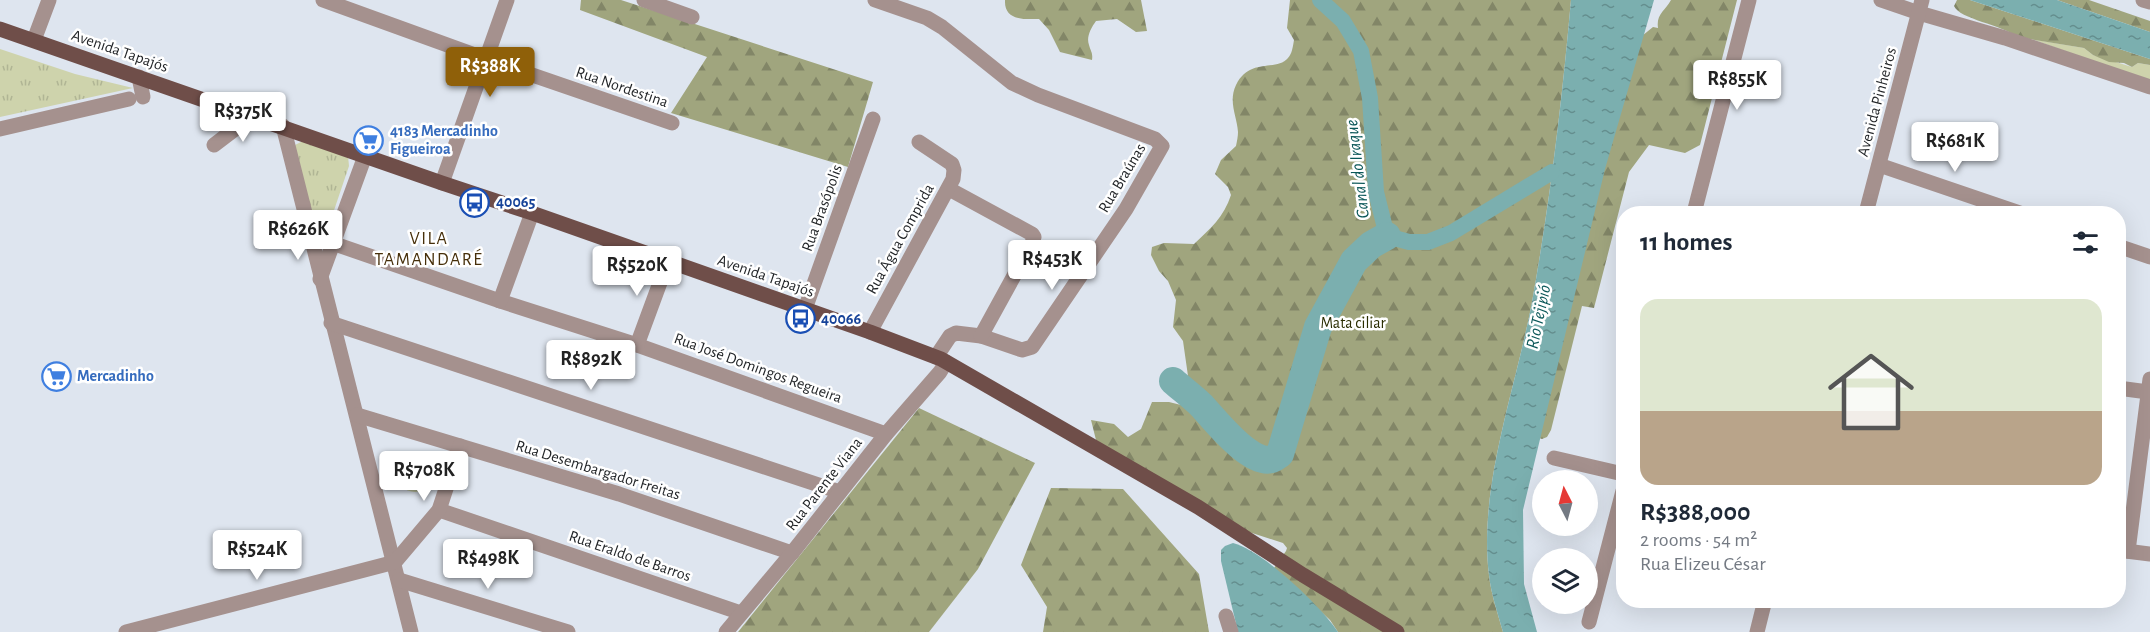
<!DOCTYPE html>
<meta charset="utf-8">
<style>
body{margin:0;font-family:"Alegreya Sans",sans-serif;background:#f2f2f3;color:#1f2937;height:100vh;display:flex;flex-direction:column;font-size:22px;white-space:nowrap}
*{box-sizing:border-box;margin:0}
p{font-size:20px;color:#747a83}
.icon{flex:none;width:33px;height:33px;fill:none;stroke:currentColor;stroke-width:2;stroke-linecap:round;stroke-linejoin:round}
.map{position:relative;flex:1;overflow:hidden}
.drawer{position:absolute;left:1616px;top:206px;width:510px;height:402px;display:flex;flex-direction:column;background:#fff;border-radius:24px;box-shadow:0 6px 24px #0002}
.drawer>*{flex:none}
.needle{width:39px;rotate:354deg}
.controls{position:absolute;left:1532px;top:470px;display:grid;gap:12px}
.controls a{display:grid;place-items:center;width:66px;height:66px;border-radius:50%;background:#fff;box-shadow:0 6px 24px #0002;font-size:30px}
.price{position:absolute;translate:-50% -51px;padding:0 14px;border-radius:6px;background:#fff;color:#222;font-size:20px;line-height:39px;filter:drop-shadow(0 2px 3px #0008)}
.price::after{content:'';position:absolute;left:50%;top:36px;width:18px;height:14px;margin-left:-9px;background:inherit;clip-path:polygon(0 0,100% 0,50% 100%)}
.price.on{background:#8f6009;color:#fff}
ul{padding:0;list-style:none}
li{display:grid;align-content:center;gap:12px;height:318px;padding:0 24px}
li span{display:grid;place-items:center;height:186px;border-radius:18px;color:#555}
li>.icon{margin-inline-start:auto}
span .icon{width:108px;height:108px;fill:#fffc;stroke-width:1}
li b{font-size:26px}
h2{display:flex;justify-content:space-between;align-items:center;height:72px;padding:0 24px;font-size:26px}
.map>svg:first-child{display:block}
</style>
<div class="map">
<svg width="2150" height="632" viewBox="0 0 2150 632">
<defs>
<pattern id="forest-firs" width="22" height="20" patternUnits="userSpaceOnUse" patternTransform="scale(1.5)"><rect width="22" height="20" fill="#a0a57e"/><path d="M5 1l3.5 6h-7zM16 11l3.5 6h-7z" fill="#828667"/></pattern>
<pattern id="park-tufts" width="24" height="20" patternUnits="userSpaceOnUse" patternTransform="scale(1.5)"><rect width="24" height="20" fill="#ced3ac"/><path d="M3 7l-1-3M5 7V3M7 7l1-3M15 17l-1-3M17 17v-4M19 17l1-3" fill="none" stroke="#b0b594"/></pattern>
<pattern id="water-ripples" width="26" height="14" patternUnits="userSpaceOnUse" patternTransform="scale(1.5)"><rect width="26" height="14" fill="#7bafaf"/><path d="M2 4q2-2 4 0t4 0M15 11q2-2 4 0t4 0" fill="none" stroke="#648e8e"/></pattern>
</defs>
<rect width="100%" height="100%" fill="#dee5ef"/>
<polygon fill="#ced3ac" points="2031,39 2084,48 2093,55 2132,67 2138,63 2150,65 2150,81"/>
<g fill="url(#forest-firs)">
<polygon points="581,0 621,0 873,82 848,167 671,113 707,57 580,10"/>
<path d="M 1005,0 L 1141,0 L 1147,31 L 1136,32 L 1117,19 L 1096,21 C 1091,28 1086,37 1089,45 C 1091,52 1093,53 1092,60 L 1060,52 L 1049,30 L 1039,19 C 1024,19 1004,21 1005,0 Z"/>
<path d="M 1290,0 L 1571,0 C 1562,101 1550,202 1532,302 C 1516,388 1478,488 1489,575 C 1491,594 1498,614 1503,632 L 1338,632 L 1330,620 L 1274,568 L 1286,551 L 1287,548 L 1283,543 L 1209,519 L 1096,440 L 1091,420 L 1114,424 L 1128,437 L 1141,429 L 1152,402 L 1169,402 L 1181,405 L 1193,399 L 1197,391 L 1188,376 L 1183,341 L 1173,327 L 1176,300 L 1168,281 L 1159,271 L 1151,255 L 1152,247 L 1164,243 L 1194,244 C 1210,229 1224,217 1231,195 L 1228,187 L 1215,174 L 1221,160 L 1236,146 C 1237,141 1238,136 1238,132 C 1237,116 1228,102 1236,85 C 1250,57 1276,72 1288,58 C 1292,54 1293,46 1294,40 L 1287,28 Z"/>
<path d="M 1671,0 L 1737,0 L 1700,145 L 1685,153 L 1649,145 L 1629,172 L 1594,308 L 1582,306 L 1551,430 L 1547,437 L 1542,439 L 1536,437 L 1637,40 L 1653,27 L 1658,28 C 1656,14 1665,11 1671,0 Z"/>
<path d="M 1957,0 L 1970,0 L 2150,59 L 2150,65 L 2138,63 L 2132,67 L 2124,63 L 2109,62 L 2093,55 L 2084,48 L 2017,37 C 2003,25 1959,19 1954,6 Z"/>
<polygon points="2057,0 2089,0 2150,21 2150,32"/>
<polygon points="919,408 1035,463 978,569 929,632 738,632"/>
<polygon points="1051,488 1123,489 1199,574 1209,632 1043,632 1047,607 1021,565"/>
</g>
<g fill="url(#park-tufts)">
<polygon points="0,49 75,74 133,88 0,117"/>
<polygon points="303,141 348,156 349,166 326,234 314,230 295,145"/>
<circle cx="415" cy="473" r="19"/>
</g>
<g fill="url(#water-ripples)">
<path d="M 1571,0 L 1654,0 L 1605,169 L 1523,510 L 1524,584 L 1537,632 L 1503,632 C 1498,614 1491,594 1489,575 C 1478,488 1516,388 1532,302 C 1550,202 1562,101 1571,0 Z"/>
<polygon points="1970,0 2057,0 2150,32 2150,59"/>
<path d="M 1233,543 C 1262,550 1321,606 1338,632 L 1238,632 L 1221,561 L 1221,550 L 1225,546 Z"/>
</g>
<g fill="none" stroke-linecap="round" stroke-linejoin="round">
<polyline stroke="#7bafaf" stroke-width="16" points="1320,0 1343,21 1361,51 1370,98 1376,192 1387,236 1409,242 1428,242 1451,233 1552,172"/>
<path stroke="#7bafaf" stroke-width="28" d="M 1173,381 C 1182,389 1193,397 1202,406 C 1214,419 1251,466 1272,459 C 1275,458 1277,456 1280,454 L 1318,327 L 1354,261 L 1371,245 L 1387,236"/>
<g stroke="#a5918e" stroke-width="15">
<polyline points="323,0 486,59 672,123"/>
<polyline points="644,0 692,17"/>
<polyline points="875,0 927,18 942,27 1012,83 1038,95 1155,139 1162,146 1126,209 1032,347 1022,350 981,336 956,333 950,336 936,357"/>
<polyline points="1881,0 1919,13 2005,38 2150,87"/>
<polyline points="2143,0 2150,2"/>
<polyline points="34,40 49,0"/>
<polyline points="139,77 143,97"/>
<polyline points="283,126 411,632"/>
<polyline points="0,129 129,99"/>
<polyline points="214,145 252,116"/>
<polyline points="1879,165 2020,213"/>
<polyline points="442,183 507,0"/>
<polyline points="949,189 1032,234 1034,237 1032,243 981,336"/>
<polyline points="1694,213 1749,0"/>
<polyline points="1866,213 1922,0"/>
<polyline points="309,235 500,301 637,345 886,434"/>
<polyline points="2118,246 2150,257"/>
<polyline points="320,279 365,156"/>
<polyline points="500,301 532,213"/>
<polyline points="805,309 873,119"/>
<polyline points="331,323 840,492"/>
<polyline points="870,332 953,179 954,170 952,164 919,142"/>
<polyline points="637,345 668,261"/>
<polyline points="2118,388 2148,392"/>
<polyline points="357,415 619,494 792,553"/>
<polyline points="1554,458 1623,474"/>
<polyline points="439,510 741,613"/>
<polyline points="2118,550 2150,554"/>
<polyline points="2128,551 2150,379"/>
<polyline points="399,580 568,632"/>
<polyline points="1226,616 1231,632"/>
<polyline points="1589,622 1623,491"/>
<polyline points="126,632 395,562 439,510 460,446"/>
<polyline points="726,632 792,553 886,434 940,372 946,362"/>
<polyline points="1757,632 1765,600"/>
</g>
<polyline stroke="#6f4e49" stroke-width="15" points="0,29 442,183 532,213 870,332 941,359 1198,507 1303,575 1397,632"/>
</g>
<defs>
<symbol id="supermarket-ring" viewBox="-11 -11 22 22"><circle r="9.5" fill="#fff" stroke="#3f7fe0" stroke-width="1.5"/><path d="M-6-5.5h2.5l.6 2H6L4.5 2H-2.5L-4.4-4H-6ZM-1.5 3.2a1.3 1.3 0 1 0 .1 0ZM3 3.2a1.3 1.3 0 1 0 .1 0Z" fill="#3f7fe0"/></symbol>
<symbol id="bus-ring" viewBox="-11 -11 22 22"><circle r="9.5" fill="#fff" stroke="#1a4fb4" stroke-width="1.5"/><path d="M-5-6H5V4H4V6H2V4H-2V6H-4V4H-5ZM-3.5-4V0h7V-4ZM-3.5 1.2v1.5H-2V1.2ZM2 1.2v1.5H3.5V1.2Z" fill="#1a4fb4"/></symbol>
</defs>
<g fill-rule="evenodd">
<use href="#supermarket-ring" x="352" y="124" width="33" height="33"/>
<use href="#bus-ring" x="458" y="186" width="33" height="33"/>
<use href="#bus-ring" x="784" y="302" width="33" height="33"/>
<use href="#supermarket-ring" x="40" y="360" width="33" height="33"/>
</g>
<g text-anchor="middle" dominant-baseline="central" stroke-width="5" stroke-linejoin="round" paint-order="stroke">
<g font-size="16" fill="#1f2225" stroke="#fff">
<text transform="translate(120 51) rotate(19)">Avenida Tapajós</text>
<text transform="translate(622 87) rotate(19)">Rua Nordestina</text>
<text transform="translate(1877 102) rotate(-75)">Avenida Pinheiros</text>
<text transform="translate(1122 178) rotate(-59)">Rua Braúnas</text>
<text transform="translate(822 208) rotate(-70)">Rua Brasópolis</text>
<text transform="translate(900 239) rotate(-61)">Rua Água Comprida</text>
<text transform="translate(766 276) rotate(19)">Avenida Tapajós</text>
<text transform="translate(758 368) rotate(20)">Rua José Domingos Regueira</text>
<text transform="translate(598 470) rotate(17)">Rua Desembargador Freitas</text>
<text transform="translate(824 484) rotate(-52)">Rua Parente Viana</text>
<text transform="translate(630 556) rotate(19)">Rua Eraldo de Barros</text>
</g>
<g font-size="16" font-weight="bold" fill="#366cbe" stroke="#fff" text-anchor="start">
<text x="390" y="131">4183 Mercadinho<tspan x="390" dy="18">Figueiroa</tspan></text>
<text x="77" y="376">Mercadinho</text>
</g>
<g font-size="16" font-weight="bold" fill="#164399" stroke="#fff" text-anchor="start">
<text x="496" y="202">40065</text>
<text x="821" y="319">40066</text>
</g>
<g font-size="16" fill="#2a2d00" stroke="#fff">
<text x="1353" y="323">Mata ciliar</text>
</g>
<g font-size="18" font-style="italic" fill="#0a5758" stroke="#fff">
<text transform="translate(1358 169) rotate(-97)">Canal do Iraque</text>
<text transform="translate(1539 317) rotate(-78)">Rio Tejipió</text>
</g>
<g font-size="18" letter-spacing="1.5" fill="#462f0a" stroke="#fff">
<text x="429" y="239">VILA<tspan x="429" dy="21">TAMANDARÉ</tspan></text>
</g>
</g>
</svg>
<div class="controls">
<a><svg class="needle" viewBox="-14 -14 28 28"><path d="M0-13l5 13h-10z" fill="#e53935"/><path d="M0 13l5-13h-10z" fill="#747a83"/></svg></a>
<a><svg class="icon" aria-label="layers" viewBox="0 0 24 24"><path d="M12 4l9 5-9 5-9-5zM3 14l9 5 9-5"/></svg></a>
</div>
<b class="price on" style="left:490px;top:98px">R$388K</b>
<b class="price" style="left:1737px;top:111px">R$855K</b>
<b class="price" style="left:243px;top:143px">R$375K</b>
<b class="price" style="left:1955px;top:173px">R$681K</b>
<b class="price" style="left:298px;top:261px">R$626K</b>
<b class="price" style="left:1052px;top:291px">R$453K</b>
<b class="price" style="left:637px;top:297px">R$520K</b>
<b class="price" style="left:591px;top:391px">R$892K</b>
<b class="price" style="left:424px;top:502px">R$708K</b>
<b class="price" style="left:257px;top:581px">R$524K</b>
<b class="price" style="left:488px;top:590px">R$498K</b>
<section class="drawer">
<h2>11 homes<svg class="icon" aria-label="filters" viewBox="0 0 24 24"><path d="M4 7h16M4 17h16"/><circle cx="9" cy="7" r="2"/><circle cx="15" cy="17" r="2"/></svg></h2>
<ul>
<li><span style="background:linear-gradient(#dfe7d0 60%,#b9a48a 0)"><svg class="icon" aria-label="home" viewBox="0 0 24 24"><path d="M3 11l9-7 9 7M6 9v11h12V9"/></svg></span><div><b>R$388,000</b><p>2 rooms · 54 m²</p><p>Rua Elizeu César</p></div></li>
</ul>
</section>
</div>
